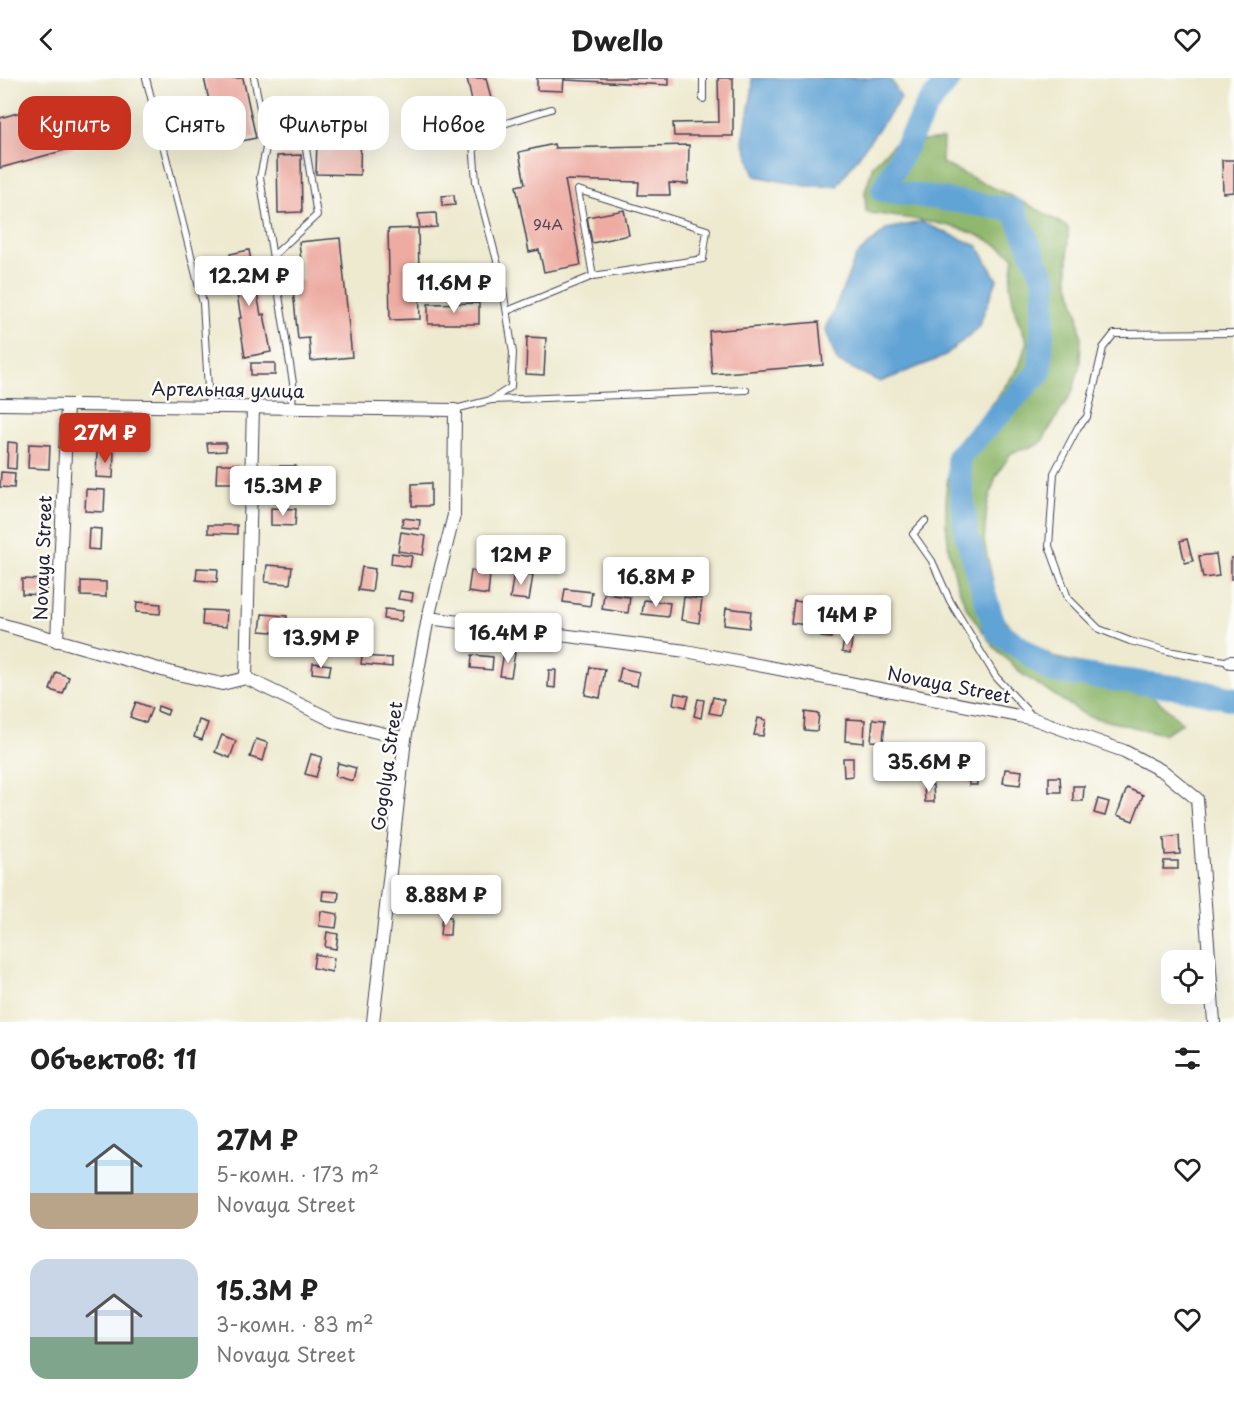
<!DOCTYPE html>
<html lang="ru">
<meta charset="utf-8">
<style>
body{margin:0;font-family:"Playpen Sans",sans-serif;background:#f2f2f2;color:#222;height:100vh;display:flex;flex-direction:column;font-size:22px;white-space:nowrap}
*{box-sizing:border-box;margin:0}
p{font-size:20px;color:#767676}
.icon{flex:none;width:33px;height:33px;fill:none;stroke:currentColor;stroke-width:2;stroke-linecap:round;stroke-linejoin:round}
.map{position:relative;height:944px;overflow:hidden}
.drawer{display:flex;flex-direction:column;background:#fff;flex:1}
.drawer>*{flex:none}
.top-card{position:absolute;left:18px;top:18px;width:600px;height:54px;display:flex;gap:12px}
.buttons{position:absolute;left:1161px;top:872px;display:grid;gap:12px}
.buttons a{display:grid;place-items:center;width:54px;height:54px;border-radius:12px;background:#fff;box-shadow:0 6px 24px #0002;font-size:30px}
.price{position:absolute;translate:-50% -51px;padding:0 14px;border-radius:6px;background:#fff;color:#222;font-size:20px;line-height:39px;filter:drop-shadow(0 2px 3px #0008)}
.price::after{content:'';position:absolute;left:50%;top:36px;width:18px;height:14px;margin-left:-9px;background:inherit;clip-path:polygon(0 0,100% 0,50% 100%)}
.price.active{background:#c8321e;color:#fff}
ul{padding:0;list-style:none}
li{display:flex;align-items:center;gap:18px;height:150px;padding:0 30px}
li span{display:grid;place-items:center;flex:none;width:168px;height:120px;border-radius:18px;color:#555}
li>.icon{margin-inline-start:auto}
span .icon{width:72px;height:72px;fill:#fffc;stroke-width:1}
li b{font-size:26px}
h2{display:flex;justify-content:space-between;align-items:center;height:72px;padding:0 30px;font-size:26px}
.tag{padding:0 21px;border-radius:18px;background:#fff;box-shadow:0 6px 24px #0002;font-size:21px;line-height:54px}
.tag.active{background:#c8321e;color:#fff}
header{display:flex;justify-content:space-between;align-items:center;height:78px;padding:0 30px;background:#fff;font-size:27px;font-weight:700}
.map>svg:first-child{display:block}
</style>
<header><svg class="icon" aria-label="back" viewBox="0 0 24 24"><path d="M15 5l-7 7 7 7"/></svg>Dwello<svg class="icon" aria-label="heart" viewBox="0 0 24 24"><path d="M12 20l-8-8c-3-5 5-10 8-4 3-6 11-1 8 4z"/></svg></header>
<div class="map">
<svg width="1234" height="944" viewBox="0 0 1234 944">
<rect width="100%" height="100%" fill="#fdfcf7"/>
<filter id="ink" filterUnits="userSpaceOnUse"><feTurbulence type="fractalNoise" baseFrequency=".0167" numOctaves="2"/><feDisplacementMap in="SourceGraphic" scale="12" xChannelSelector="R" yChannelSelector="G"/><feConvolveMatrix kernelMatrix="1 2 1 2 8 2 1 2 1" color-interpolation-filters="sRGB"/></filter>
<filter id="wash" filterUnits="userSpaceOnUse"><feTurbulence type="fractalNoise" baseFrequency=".008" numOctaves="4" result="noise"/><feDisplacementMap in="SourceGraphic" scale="24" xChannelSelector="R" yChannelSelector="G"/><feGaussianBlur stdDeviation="1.35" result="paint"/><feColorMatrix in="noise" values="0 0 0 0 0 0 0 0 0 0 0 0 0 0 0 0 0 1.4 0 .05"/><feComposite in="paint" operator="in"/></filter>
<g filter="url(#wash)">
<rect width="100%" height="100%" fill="#eeead0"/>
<path fill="#8fb76d" stroke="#586c54" stroke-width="1.5" d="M 943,61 L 942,85 C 984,107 1029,123 1068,150 L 1068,202 L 1078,236 L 1081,261 L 1080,286 L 1073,313 L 1040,366 L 1011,375 L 996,398 L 987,428 L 984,463 L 1000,537 L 1022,560 L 1056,580 L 1146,599 L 1154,619 L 1183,645 L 1163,656 L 1087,638 L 1023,597 L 993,568 L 967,531 L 957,506 L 949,473 L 946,446 L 946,414 L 950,384 L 960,362 L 979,344 L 1019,289 L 1027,263 L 1016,237 L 1010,208 L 1014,179 C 967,142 922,144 866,134 L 865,114 L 873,87 L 894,66 Z"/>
<g fill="#61a3d5" stroke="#426288" stroke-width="1.5">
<polygon points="751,0 890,0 901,20 837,108 806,108 755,98 743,63 753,8"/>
<polygon points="921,144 978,168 997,202 978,250 943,279 880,304 837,283 825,250 833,235 856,178 887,151"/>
</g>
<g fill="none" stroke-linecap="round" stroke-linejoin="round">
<polyline stroke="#61a3d5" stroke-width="24" points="950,0 927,28 883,112 1014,132 1045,203 1040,293 958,379 966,455 995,551 1052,593 1188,611 1234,621"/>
</g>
<g id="blocks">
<g fill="#edaba2">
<polygon points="204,0 243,0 256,60 219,68"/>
<polygon points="467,0 486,0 494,33 475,37"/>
<polygon points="537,0 564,0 563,13 537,12"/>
<polygon points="565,0 669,0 669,7 565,2"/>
<polygon points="718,0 733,0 733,58 674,58 673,45 719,44"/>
<polygon points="59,23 73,70 0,90 0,40"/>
<polygon points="318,26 361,28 360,97 316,96"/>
<polygon points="554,66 555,70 689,67 688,106 669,105 670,117 638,117 639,104 565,102 581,187 544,194 539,172 529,174 516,108 525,106 519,74"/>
<polygon points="301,77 302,134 278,135 277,78"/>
<polygon points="1222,82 1234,82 1234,114 1223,115"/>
<polygon points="454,117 455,127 442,128 442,118"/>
<polygon points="624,132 629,157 592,165 587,139"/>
<polygon points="436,135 437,149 420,150 418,136"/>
<polygon points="418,150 420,241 390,242 388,151"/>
<polygon points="340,160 352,279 311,283 309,260 298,261 292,203 303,202 299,164"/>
<polygon points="249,172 261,237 264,236 271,274 245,279 239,240 241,240 230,176"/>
<polygon points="479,225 479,246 428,246 428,226"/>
<polygon points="819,244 823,287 712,296 709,253"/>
<polygon points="527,259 546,260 544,297 526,296"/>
<rect x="251" y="285" width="24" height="12"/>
<polygon points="89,357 115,358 114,366 89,365"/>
<polygon points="8,364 17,365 16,391 7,390"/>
<polygon points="207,365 226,365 226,373 208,374"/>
<polygon points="29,366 50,367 49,391 28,390"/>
<polygon points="97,373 114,374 113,400 96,399"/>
<polygon points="217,386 239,386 239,405 216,405"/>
<polygon points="270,388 296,388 297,401 271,402"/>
<polygon points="1,394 15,395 14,410 0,409"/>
<polygon points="431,405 431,428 412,428 412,406"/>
<polygon points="86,411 105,412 104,434 85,433"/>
<polygon points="271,430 296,431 295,448 271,447"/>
<polygon points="403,440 420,442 419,451 402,449"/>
<polygon points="208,447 237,447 237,456 208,455"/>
<polygon points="89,450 101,451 100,472 88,471"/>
<polygon points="401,454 426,458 423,477 398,473"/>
<polygon points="1187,461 1193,483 1185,485 1180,463"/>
<polygon points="392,475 412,478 410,489 391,486"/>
<polygon points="1216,476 1219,498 1203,500 1199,478"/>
<rect x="1231" y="480" width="3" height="21"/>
<polygon points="267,487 292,489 290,506 265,504"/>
<polygon points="362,489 375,491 372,514 358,512"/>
<polygon points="197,490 218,491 217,504 196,502"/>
<polygon points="471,493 490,496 488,517 468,514"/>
<polygon points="514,494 533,497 529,522 510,520"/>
<polygon points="653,499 669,502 668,511 652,508"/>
<polygon points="22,501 46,502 46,517 22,516"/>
<polygon points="81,503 106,504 106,519 81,518"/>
<polygon points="565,511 592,514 590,528 563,524"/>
<polygon points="400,513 413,515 412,523 398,521"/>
<polygon points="604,516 630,519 628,535 602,531"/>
<polygon points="684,519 702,521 699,545 681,542"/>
<polygon points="644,522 670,525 668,539 642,536"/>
<polygon points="794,523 811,525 808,547 791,545"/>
<polygon points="137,524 161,526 160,536 136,534"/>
<polygon points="726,530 751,533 749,550 724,547"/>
<polygon points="385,531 403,533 401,543 384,541"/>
<polygon points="203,532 227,533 226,549 202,547"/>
<polygon points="262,536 287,538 285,555 260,553"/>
<polygon points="823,544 833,545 831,560 821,559"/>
<polygon points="844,560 852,562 850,576 842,574"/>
<polygon points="504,574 515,575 511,599 500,598"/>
<polygon points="472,577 493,579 492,592 471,590"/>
<polygon points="362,578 392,580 392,589 361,586"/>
<polygon points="313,585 331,587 329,597 312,595"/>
<polygon points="590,589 605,591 600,620 585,617"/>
<polygon points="621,590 639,594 637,608 618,604"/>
<polygon points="549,592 556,592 555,610 548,609"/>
<polygon points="56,594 69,599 63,616 50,612"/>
<polygon points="675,615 689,618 686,629 673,626"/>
<polygon points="713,619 724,622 721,637 709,635"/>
<polygon points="698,621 704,622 701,640 694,638"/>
<polygon points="136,624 152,630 146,645 130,639"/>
<polygon points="158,628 169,632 167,637 157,633"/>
<polygon points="805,634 819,636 817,653 804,652"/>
<polygon points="758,640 766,642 763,658 754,657"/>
<polygon points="846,641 865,642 864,665 845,663"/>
<polygon points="873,641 885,642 883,664 871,663"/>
<polygon points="199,642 208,645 202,662 194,659"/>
<polygon points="222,657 236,663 230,680 215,674"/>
<polygon points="256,661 268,665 263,683 250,679"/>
<polygon points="311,676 322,679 316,699 305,696"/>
<polygon points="843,680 853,680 853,698 844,699"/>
<polygon points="918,681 938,684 936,696 917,694"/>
<polygon points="338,685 356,690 353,703 335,698"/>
<polygon points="976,691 977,707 969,707 968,692"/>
<polygon points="1005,691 1022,693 1020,707 1003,705"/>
<polygon points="1049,699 1060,699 1061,714 1049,714"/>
<polygon points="924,707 933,707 934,724 925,724"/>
<polygon points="1073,708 1084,708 1083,723 1073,723"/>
<polygon points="1127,710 1143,717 1133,743 1117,737"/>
<polygon points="1098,721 1109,724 1105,738 1094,735"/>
<polygon points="1179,758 1180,776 1165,777 1164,760"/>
<polygon points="1164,783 1178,783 1178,791 1163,791"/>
<polygon points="443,802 470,803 470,819 442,818"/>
<polygon points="323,813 339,814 338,824 322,822"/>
<polygon points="321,833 338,836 336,850 319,848"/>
<polygon points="442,838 451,839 450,857 440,857"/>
<polygon points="327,854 338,856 336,871 325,869"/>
<polygon points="315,876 334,880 332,894 313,890"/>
</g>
</g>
</g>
<g filter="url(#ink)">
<use href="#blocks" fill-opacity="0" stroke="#414051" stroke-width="1.5"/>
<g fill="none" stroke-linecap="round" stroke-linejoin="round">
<defs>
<g id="service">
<polyline points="146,0 203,225 209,328"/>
<polyline points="254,0 267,65 260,99 293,305 292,330"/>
<polyline points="703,21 703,0"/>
<polyline points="267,65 305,65 317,137 273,178"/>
<polyline points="507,233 593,198 703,181 707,152 578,112 593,198"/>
<polyline points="492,322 746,312"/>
<polyline points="455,331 491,322 511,309 513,275 501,198 476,104 473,64 494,49 551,31"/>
<polyline points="925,443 913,456 932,483 950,523 996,599 1032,638"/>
<polyline points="1230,584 1168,573 1130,563 1099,551 1068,520 1049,468 1054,395 1078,349 1087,339 1103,270 1114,256 1234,255"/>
</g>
<g id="minor">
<polyline points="0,326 455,332 454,437 428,540 405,661 373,944"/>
<polyline points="428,540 686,573 1034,641 1124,673 1164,694 1197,721 1214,944"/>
<polyline points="0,546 173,595 222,606 246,600 336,644 405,661"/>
<polyline points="57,563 67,327"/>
<polyline points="1230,584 1234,584"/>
<polyline points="246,600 253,329"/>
</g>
</defs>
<use href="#service" stroke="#414051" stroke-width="8"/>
<use href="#minor" stroke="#414051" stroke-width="14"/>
<use href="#service" stroke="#fff" stroke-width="6"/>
<use href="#minor" stroke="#fff" stroke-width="12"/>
</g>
</g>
<g text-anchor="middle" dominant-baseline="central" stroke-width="5" stroke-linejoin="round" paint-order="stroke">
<g font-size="15" fill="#545">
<text x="548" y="145">94А</text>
</g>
<g font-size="18" fill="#22223b" stroke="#fdfcf7">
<text transform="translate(228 311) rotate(1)">Артельная улица</text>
<text transform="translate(42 480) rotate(-88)">Novaya Street</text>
<text transform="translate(949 606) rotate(11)">Novaya Street</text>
<text transform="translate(386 688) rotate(-82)">Gogolya Street</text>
</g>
</g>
</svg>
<div class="buttons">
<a><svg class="icon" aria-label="locate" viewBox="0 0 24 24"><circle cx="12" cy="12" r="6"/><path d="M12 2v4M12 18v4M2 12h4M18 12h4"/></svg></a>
</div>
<b class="price" style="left:249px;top:229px">12.2M ₽</b>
<b class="price" style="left:454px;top:236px">11.6M ₽</b>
<b class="price active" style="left:105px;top:386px">27M ₽</b>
<b class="price" style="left:283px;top:439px">15.3M ₽</b>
<b class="price" style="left:521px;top:508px">12M ₽</b>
<b class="price" style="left:656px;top:530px">16.8M ₽</b>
<b class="price" style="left:847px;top:568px">14M ₽</b>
<b class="price" style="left:508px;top:586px">16.4M ₽</b>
<b class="price" style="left:321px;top:591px">13.9M ₽</b>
<b class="price" style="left:929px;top:715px">35.6M ₽</b>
<b class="price" style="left:446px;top:848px">8.88M ₽</b>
<div class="top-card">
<a class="tag active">Купить</a>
<a class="tag">Снять</a>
<a class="tag">Фильтры</a>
<a class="tag">Новое</a>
</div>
</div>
<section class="drawer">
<h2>Объектов: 11<svg class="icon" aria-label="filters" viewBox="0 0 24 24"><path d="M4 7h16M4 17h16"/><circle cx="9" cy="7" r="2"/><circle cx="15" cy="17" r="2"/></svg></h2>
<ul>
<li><span style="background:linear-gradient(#bfe0f5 70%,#b9a48a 0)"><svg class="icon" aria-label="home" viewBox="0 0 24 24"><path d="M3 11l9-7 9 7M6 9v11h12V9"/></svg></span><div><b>27M ₽</b><p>5-комн. · 173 m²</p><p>Novaya Street</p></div><svg class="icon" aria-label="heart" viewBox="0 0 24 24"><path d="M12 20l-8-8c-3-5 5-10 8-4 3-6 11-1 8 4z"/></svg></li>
<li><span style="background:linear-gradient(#c9d6e8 65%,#7fa58c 0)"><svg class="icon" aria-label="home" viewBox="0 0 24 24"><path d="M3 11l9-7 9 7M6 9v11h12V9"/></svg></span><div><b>15.3M ₽</b><p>3-комн. · 83 m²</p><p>Novaya Street</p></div><svg class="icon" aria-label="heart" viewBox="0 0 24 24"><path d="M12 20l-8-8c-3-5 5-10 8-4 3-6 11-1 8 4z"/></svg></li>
</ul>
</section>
